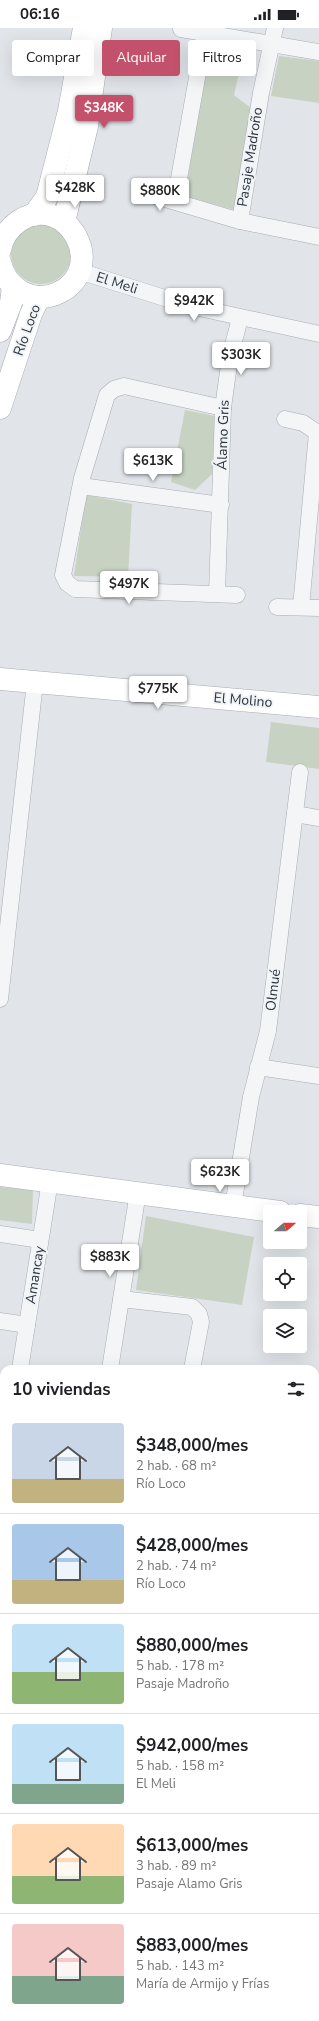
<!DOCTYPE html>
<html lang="es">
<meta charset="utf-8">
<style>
body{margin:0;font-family:"Nunito Sans",sans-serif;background:#f2f2f2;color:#202124;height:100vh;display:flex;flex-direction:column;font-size:15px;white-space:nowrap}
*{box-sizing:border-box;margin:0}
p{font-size:13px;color:#757577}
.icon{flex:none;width:22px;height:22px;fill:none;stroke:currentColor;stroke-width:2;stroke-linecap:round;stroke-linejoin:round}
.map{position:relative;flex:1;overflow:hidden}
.side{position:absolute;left:0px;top:1337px;width:319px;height:656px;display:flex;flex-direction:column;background:#fff;border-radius:12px 12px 0 0;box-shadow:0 4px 16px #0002}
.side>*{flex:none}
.hud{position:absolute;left:12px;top:12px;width:295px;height:36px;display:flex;gap:8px}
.needle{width:26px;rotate:70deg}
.tools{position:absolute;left:263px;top:1177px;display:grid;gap:8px}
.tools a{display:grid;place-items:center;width:44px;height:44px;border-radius:4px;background:#fff;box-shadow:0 4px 16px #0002;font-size:20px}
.price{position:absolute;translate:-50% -34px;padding:0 9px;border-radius:4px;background:#fff;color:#222;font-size:13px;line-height:26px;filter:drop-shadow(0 1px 2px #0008)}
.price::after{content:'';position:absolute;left:50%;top:24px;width:12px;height:9px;margin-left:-6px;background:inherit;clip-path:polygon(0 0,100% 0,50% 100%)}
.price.on{background:#c3516b;color:#fff}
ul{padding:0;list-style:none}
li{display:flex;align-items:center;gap:12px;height:100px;padding:0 12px}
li+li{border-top:1px solid #e0e0e0}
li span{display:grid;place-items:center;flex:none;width:112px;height:80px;border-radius:4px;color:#555}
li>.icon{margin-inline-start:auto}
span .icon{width:48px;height:48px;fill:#fffc;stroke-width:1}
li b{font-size:17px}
h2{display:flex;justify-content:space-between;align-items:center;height:48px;padding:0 12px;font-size:17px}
.pill{padding:0 14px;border-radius:4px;background:#fff;box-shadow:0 4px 16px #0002;font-size:14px;line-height:36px}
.pill.on{background:#c3516b;color:#fff}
.status{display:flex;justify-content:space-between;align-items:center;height:28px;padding:0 20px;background:#fff;direction:ltr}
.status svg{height:11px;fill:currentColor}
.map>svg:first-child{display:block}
</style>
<div class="status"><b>06:16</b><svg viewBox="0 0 49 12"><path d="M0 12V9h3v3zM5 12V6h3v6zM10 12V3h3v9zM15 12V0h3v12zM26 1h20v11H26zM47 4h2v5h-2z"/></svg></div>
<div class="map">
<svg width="319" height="1993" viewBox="0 0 319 1993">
<rect width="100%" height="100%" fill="#e1e5e9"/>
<g fill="#c8d2c3">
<polygon points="210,13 255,25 250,42 238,49 234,67 252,81 235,182 185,168"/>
<polygon points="279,28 319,33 319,75 271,68"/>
<circle cx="41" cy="226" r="30"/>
<polygon points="185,382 215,388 212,446 195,462 171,454"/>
<polygon points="86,467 132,476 128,549 74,548"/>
<polygon points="271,694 319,700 319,741 266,734"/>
<polygon points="0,1159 33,1162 32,1196 0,1192"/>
<polygon points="146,1188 254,1209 242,1277 136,1262"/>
<polygon points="319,1797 319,1825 315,1827 315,1799"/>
<polygon points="319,1855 319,1932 315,1931 315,1857"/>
<polygon points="58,1989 165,1989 165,1993 60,1993"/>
</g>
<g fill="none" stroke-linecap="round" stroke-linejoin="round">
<defs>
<g id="street">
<polyline points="181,1 319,24"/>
<polyline points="152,167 240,193 319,209"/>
<polyline points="175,173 205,5"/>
<polyline points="240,193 261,65 275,0"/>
<polyline points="79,243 190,278 319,306"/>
<polyline points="223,380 124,358 114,361 107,367 82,450 63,547 67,555 75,561 237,567"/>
<polyline points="285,391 303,395 319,406"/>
<polyline points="81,458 221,477"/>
<polyline points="217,566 223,380 230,329 240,290"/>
<polyline points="277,579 319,580"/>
<polyline points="301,579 317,405"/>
<polyline points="295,786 319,790"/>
<polyline points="0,971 35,654"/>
<polyline points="258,1039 319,1048"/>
<polyline points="233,1178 251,1069 268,1003 300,744"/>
<polyline points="0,1206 40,1212"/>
<polyline points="121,1271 192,1279 199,1286 201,1294 192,1341"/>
<polyline points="0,1293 27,1297"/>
<polyline points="20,1341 50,1153"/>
<polyline points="110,1341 138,1164"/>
<polyline points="0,1377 4,1378"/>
<polyline points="315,1430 319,1431"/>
<polyline points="0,1468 4,1442"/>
<polyline points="315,1520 319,1521"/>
<polyline points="315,1620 319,1613"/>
<polyline points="315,1743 319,1741"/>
<polyline points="315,1833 319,1831"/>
<polyline points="0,1848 4,1857"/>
<polyline points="177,1993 177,1989"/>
<polyline points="273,1993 273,1989"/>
</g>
<g id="secondary">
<polyline points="34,187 47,169 69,83 84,0"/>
<polyline points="64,194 87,98 101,0"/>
<path d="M 0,222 C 2,210 9,200 19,193 C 67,162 110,241 58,265 C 33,277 6,261 0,234"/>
<polyline points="0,303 11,275 13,258"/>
<polyline points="0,380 31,286 39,269"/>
<polyline points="0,651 319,679"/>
<polyline points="0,1147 280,1184"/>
<polyline points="300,1187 319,1189"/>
</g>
<polyline id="primary" points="0,1983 5,1993"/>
</defs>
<use href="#street" stroke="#a7acb3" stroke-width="17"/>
<use href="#secondary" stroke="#a7acb3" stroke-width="23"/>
<use href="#primary" stroke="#a2aab3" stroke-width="23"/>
<use href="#street" stroke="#f4f5f7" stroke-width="16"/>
<use href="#secondary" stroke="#fff" stroke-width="22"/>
<use href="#primary" stroke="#fff" stroke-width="22"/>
<defs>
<g id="rail">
<polyline points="315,1781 319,1779"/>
<polyline points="315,1792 319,1789"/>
<polyline points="0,1948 4,1946"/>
<polyline points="0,1957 4,1955"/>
</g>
</defs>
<use href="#rail" stroke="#7c8691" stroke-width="4.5"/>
<use href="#rail" stroke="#f1f4f6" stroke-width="3" stroke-dasharray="9" stroke-linecap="butt"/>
</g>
<g text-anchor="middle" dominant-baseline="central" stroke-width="4" stroke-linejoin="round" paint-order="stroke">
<g font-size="14" fill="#2b343f" stroke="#f1f4f6">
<text transform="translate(250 129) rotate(-81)">Pasaje Madroño</text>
<text transform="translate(117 255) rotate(18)">El Meli</text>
<text transform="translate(27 302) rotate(-70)">Río Loco</text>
<text transform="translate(223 407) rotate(-88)">Álamo Gris</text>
<text transform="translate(243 672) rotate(5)">El Molino</text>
<text transform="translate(273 962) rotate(-83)">Olmué</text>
<text transform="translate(35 1247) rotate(-81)">Amancay</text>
</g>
</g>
</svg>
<div class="tools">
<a><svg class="needle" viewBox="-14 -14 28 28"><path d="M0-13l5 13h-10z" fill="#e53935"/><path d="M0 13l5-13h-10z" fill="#757577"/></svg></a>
<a><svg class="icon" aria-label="locate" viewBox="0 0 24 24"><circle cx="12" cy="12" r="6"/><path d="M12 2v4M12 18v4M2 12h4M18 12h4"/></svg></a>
<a><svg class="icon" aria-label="layers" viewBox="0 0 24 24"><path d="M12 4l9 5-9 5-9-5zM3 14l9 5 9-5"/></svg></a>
</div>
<b class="price on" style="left:104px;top:101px">$348K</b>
<b class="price" style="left:75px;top:181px">$428K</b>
<b class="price" style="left:160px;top:184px">$880K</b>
<b class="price" style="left:194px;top:294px">$942K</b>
<b class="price" style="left:241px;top:348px">$303K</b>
<b class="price" style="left:153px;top:454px">$613K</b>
<b class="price" style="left:129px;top:577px">$497K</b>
<b class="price" style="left:158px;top:682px">$775K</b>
<b class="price" style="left:220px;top:1165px">$623K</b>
<b class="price" style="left:110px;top:1250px">$883K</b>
<div class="hud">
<a class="pill">Comprar</a>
<a class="pill on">Alquilar</a>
<a class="pill">Filtros</a>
</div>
<section class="side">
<h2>10 viviendas<svg class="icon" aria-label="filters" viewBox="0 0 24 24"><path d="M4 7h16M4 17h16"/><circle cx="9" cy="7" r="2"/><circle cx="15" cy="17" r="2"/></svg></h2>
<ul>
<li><span style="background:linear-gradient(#c9d6e8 70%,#c2b280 0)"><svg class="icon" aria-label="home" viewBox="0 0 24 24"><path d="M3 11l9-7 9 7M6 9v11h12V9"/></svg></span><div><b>$348,000/mes</b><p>2 hab. · 68 m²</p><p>Río Loco</p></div></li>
<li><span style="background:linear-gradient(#a9c7e8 70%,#c2b280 0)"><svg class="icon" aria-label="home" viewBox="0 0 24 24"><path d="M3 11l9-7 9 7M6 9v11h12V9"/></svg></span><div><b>$428,000/mes</b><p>2 hab. · 74 m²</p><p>Río Loco</p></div></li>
<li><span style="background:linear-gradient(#bfe0f5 60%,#8fb573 0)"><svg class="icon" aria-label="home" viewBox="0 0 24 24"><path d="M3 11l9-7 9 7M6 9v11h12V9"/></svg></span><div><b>$880,000/mes</b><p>5 hab. · 178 m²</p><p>Pasaje Madroño</p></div></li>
<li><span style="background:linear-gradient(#bfe0f5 75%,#7fa58c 0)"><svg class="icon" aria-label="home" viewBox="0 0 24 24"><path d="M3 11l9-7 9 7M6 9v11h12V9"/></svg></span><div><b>$942,000/mes</b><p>5 hab. · 158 m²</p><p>El Meli</p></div></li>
<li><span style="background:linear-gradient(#ffd9b3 65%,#8fb573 0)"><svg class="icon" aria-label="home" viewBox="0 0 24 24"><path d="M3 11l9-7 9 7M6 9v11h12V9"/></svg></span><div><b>$613,000/mes</b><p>3 hab. · 89 m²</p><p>Pasaje Alamo Gris</p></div></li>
<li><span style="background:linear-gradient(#f6c9c9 65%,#7fa58c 0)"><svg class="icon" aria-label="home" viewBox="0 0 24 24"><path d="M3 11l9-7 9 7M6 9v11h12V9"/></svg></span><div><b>$883,000/mes</b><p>5 hab. · 143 m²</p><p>María de Armijo y Frías</p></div></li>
</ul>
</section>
</div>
